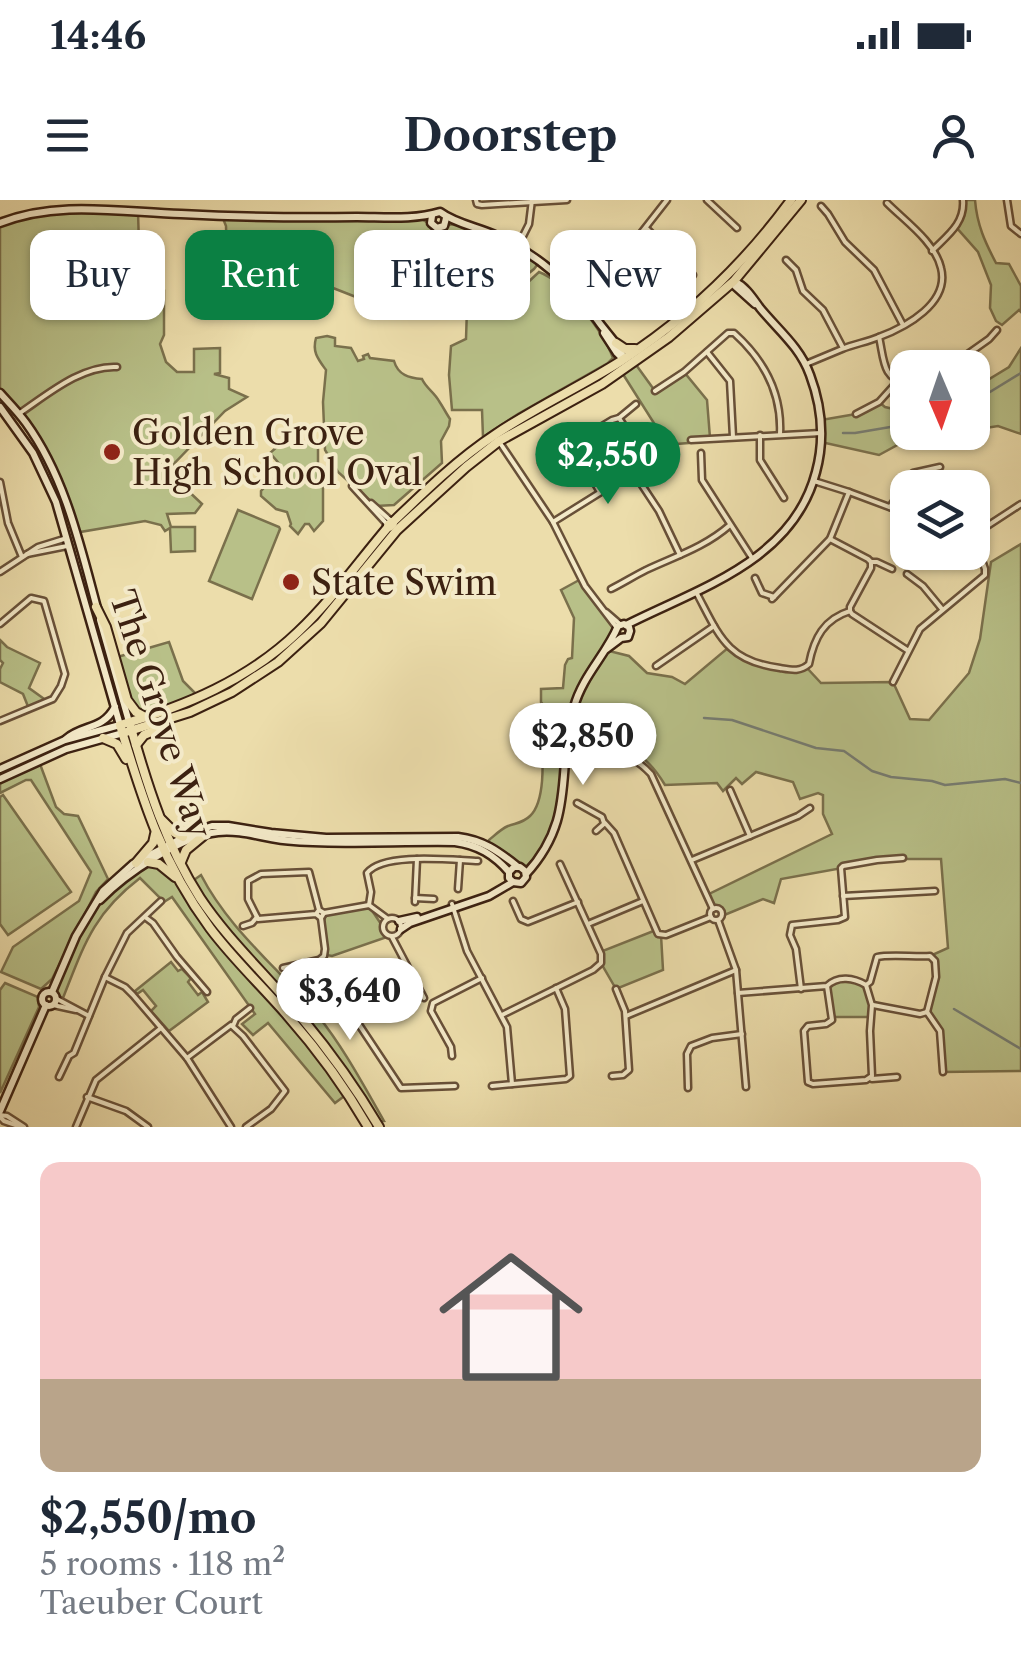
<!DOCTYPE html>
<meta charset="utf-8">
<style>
body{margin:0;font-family:"Libre Caslon Text",serif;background:#f2f2f3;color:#1f2937;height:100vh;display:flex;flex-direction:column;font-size:38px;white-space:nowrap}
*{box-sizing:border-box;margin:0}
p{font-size:32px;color:#747a83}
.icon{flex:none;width:55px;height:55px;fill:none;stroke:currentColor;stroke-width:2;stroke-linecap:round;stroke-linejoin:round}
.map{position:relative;height:927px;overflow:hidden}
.drawer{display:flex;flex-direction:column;background:#fff;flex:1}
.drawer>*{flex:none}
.guide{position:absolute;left:30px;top:30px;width:962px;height:90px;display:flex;gap:20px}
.needle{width:65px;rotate:178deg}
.buttons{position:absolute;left:890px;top:150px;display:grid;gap:20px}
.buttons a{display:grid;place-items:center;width:100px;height:100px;border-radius:20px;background:#fff;box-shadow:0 2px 8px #0004;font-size:50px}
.price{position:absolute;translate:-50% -85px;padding:0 22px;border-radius:35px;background:#fff;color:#222;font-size:32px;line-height:65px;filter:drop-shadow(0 2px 5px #0008)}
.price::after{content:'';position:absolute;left:50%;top:60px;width:30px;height:22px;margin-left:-15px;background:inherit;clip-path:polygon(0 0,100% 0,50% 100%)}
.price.on{background:#0b8043;color:#fff}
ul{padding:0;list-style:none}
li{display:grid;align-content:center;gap:20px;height:530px;padding:0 40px}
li+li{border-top:2px solid #e0e1e3}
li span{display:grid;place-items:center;height:310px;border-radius:20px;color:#555}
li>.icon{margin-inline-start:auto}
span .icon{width:180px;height:180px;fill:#fffc;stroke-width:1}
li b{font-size:42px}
.tag{padding:0 35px;border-radius:20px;background:#fff;box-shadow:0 2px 8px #0004;font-size:35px;line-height:90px}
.tag.on{background:#0b8043;color:#fff}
.status{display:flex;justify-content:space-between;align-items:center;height:70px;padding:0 50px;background:#fff;direction:ltr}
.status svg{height:28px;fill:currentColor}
header{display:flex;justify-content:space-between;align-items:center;height:130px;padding:0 40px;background:#fff;font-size:45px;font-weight:800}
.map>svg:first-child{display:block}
</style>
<div class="status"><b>14:46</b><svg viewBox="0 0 49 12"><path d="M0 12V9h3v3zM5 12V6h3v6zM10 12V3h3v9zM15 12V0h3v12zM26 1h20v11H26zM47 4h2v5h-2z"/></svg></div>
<header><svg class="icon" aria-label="menu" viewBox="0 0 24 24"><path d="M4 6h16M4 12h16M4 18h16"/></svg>Doorstep<svg class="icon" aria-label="person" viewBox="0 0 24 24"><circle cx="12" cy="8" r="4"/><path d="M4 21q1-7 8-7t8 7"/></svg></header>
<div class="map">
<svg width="1021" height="927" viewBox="0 0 1021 927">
<rect width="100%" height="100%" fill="#ecddab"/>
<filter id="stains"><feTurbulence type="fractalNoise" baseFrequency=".002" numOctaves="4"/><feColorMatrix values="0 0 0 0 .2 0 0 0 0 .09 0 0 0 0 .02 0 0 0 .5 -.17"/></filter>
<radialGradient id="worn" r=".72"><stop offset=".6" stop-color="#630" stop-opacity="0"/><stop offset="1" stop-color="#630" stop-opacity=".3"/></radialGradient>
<g fill="#b8c088" stroke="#7a704c" stroke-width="2.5">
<path d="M 964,0 L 975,0 C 977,25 985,42 996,63 L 1009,64 L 1021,86 L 1021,112 L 1019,110 L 1002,125 L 996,121 L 990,108 L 991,85 L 978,52 L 956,27 L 964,14 Z"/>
<polygon points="33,12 138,12 139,44 164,90 164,135 160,144 166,162 177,172 194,172 194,149 220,148 220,173 214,174 229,178 229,189 247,197 225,211 167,271 202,304 195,313 167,314 171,327 195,327 195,351 171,352 170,328 165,331 161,325 145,321 80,332 45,255 27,224 0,193 0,23"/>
<path d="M 222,16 L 418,17 L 435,27 L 455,24 L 496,35 L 541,60 L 534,69 L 510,88 L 500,77 L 485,80 L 475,78 L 477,73 L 438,59 L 436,62 L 434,61 L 431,68 C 389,63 387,74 356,97 L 333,88 L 329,99 L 324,98 L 323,79 L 279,75 L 234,77 L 227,61 L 226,26 Z"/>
<path d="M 539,72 C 566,82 603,131 613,158 L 608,163 L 518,214 L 483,237 L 482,210 L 452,210 L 449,175 L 451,146 L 466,139 L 467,108 L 465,105 L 456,102 L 440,108 L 433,107 L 422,91 L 424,82 L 433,77 C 457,87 478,99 504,91 L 509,100 Z"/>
<path d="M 327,136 L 335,138 L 335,146 L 351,148 L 358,161 L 364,159 L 363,156 L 368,154 L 370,158 L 394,161 C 398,175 409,178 422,179 C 426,188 434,192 439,201 C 443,207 446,213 450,219 L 449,226 L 441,241 L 442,263 L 394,305 L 376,306 L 338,272 L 325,250 L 323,202 L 326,170 C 318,159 312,152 316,138 Z"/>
<polygon points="1021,148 1021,234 998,226 973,230 973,189 1009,167"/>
<polygon points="634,162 655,191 684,172 707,200 710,238 701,239 701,242 676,244 665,252 658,242 664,239 621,171"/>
<polygon points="879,202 885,207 907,212 908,232 952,233 903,242 879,255 821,242 821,220 856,214"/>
<polygon points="595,230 619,271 609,287 600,292 572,244"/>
<polygon points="318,242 318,278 323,278 323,321 314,331 309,324 305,324 298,334 290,326 291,324 287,312 276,309 261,296 261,291 283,268 270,253 279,245"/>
<polygon points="238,310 279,327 280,329 252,399 209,381"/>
<path d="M 1021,344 L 1021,871 L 943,872 L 940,831 L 929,810 L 936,778 L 930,756 L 948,748 L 941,659 L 892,659 L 781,679 L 774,703 L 763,699 L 722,716 L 721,712 L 716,708 L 707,695 L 832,634 L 823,614 L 823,595 L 818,593 L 800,599 L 793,582 L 756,572 L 742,584 L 736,578 L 723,591 L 717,583 L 665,585 C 640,543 615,541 569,539 C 563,586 563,637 523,669 L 489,646 L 489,640 C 495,635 501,629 508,626 C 516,623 523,623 530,616 C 549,598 541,542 541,516 L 544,506 L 541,502 L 541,489 L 563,488 L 565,465 L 568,459 L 572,458 L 574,418 L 561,390 L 581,379 L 617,428 L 605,450 L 629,456 L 647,473 L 672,477 L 685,484 L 729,447 C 751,465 779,469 807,468 L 821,483 L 893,482 L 910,519 L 929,520 L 969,473 L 980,439 L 991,362 Z"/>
<polygon points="0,440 7,447 40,463 29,488 47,501 29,509 23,494 0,482 0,469 3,463 0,460"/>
<polygon points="169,442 183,481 200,498 147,518 133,509 112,461 121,456"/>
<polygon points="40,564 56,607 64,614 78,616 108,679 96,692 52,779 41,789 1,772 13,747 79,701 91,672 31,580 26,580 0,593 0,582"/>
<polygon points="3,595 71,692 8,735 0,724 0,597"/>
<path d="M 148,660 L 179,680 L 192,702 L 303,834 L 347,894 L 335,903 L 268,823 L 253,835 L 242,824 L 255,814 L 172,697 L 164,702 L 140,678 C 93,714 84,745 63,798 L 52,792 L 89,712 L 132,668 Z"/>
<path d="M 201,675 C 229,729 275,765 314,811 C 341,843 363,884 384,921 L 376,922 L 322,842 L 237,746 L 191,682 Z"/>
<polygon points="361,707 371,709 381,724 381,731 387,737 332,756 327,755 324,720 327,714"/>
<polygon points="656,730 661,735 663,770 616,789 601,763 600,752"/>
<polygon points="171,762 178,771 182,769 191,778 188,782 198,795 202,792 208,802 169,831 151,811 156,806 143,790 137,794 135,791"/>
<polygon points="841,778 866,785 872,805 871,817 833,817 827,786"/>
<polygon points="5,783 38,797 39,807 0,893 0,790"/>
</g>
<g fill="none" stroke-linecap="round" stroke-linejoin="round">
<g stroke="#767d73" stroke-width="2.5">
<polyline points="972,203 1021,173"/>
<polyline points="843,233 855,233 908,224"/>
<polyline points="704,518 732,520 816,548 844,551 872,571 891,577 932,581 945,585 1005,579 1021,583"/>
<polyline points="954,809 1021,849"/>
</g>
<defs>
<g id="street">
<polyline points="476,0 477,4 482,5 567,0"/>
<polyline points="707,0 737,28"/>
<polyline points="1007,0 1011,26 1021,34"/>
<polyline points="821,6 828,14 845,42 874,70 903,125"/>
<polyline points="647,29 693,75"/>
<polyline points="518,46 529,24 532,0"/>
<path d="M 932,51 C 948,35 965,23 963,0"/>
<polyline points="605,54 617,78 640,114"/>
<polyline points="786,60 796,70 803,91 823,110 843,148"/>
<polyline points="564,80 579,64 638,37 667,0"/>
<path d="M 879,137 C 884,158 882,181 908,183"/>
<polyline points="707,152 730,181 733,237"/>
<path d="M 806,164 C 818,159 830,154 842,149 C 854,144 867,142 879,137 C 906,127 950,103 941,68 C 935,42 905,21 887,3"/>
<polyline points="948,168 989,139 997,130"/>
<path d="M 655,191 L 684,172 L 728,133 L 734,133 C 764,160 782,193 780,234"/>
<path d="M 20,213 C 48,194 82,165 117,167"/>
<polyline points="856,214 879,202 897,182"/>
<polyline points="760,235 760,260 784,298"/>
<polyline points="691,240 821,233"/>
<polyline points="500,243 553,322 585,386 617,428"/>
<polyline points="572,245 600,292"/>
<polyline points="701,253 702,280 752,358"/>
<polyline points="639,254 645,255 660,246"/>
<polyline points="541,263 612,220 619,218 636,204"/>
<polyline points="628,264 659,311 680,355"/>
<polyline points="814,281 849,292 908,314"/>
<polyline points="0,282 8,323 22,357"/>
<polyline points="352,286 386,323"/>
<polyline points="371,303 390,320"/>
<polyline points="890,307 913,273 940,267"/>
<polyline points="553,322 609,287 619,271 639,254 637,246 619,218"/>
<polyline points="972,323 977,326"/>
<polyline points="975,334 1021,304"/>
<polyline points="27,354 67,346"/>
<polyline points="871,362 877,362 892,369"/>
<polyline points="0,372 38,347 67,338"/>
<polyline points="907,374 923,386 942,409"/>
<polyline points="755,378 762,393 774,397"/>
<path d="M 611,389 C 623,383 634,376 646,370 C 676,356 705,347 730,325"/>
<path d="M 696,392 C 719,435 726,461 780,468 C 792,470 800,472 809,464 C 814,438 824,419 850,411 L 850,407 L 871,368 L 871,362 L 868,359 L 830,339"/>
<polyline points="772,399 830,339 849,292"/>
<polyline points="850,411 852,414 907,450"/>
<polyline points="606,412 621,425"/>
<polyline points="0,424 31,398 44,401 65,474 61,486 53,499 0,521"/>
<polyline points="656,466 714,426"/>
<polyline points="893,482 920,429 985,375 985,369 973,334"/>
<path d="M 567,546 C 602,549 626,547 651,574 L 713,709"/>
<polyline points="730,590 750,636"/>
<polyline points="577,603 602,617 604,623"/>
<polyline points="596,631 605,623 614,633 658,734 666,735 711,717"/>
<polyline points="692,660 798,616 810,608"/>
<polyline points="458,689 460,660"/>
<polyline points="843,696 935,691"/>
<polyline points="415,698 434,699"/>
<polyline points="513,701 521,719 528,722 578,702"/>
<polyline points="415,702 417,659"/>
<polyline points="452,704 467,751 507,827 512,884"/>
<path d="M 369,705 L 371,692 L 367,673 C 383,652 452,660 478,661"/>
<circle cx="716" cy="714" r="6"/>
<polyline points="324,713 369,705 388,719"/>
<polyline points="316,714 258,719 248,699 248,681 261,674 309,672 319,710 316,714 321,718 324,713 319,710"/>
<polyline points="145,717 153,723 177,757 207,792"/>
<circle cx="392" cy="727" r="9"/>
<polyline points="718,720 736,770 746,887"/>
<polyline points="588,724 643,701"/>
<polyline points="243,726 252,723 257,717"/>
<polyline points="392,737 424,798"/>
<polyline points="406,764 350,794 346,798 346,805 401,888 455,886"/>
<polyline points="283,768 319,760 324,756 325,749 321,718"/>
<polyline points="105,777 125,787 133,795 187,858 231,927"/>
<path d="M 866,785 L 870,782 L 877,757 C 889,754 915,757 930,756 L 935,761 L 936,777 L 927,812"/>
<polyline points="801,789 796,749 790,735 792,725 838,720 845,717 841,668 843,666 877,660 903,658"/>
<path d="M 738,793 L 827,786 C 838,775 854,778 866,785 L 872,805 L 870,831 L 872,876 L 866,880 L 813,884 L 808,882 L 804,831 L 808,826 L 826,824 L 832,820 L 827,786"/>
<polyline points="57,799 89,816"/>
<polyline points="53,805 76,810"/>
<polyline points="873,805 920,814 927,812"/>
<polyline points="927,812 940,831 943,872"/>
<polyline points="502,815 593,770 601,763 601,754 560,664"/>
<polyline points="626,816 736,770"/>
<polyline points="233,826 236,819 250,808"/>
<polyline points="452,856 451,847 431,811 433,803 482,778"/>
<polyline points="187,858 231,825 243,836 285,891 271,909 246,927"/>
<polyline points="612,876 623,875 629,870 625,811 616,789"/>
<polyline points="59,877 69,856 74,853 105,777 127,733 161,701"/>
<polyline points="872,879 897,877"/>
<polyline points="492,886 566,879 570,876 565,809 556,788"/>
<polyline points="688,888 687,854 691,846 712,838 742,834"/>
<polyline points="87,897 126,911 148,927"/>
<polyline points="0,915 7,916 24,927"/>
<polyline points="0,917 4,921 21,927"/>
<polyline points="76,927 96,880 161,828"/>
</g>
<g id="secondary">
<polyline points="432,16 431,23 437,28 444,26 446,18"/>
<path d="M 0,23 C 57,0 121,12 181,14 C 240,17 298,18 357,17 C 384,17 414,20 440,12 C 456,24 478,27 497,36 C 540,56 569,83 598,121 C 607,134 619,144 624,159"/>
<polyline points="734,81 735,86 755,104"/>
<polyline points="604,133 617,153 623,159"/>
<path d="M 0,193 C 9,203 18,212 26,223 C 65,277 80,345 97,408"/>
<polyline points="0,207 33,253 56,302 120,525 65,540 0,569"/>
<polyline points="100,420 129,522"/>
<path d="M 626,425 C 699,388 793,361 816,272 C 825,239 822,207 810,175 C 800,147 778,130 760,108 C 752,97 746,87 734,81"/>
<path d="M 66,539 C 83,524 102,531 115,507"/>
<polyline points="0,579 66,549 123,533"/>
<path d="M 526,674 C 578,617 555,570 574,507 C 583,475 606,455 618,426 L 624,424 L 629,427 L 630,431 L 628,437 L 621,438 L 605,450"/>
<path d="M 100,700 C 125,674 181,636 218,632 C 242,629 269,640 294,641 C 348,645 401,641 455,642 C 478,645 494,655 509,672 L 509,678 L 513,682 L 521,683 L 526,677 L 525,671 L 520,667 L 514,667 L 509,672"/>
<polyline points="399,721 417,717"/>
<polyline points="401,729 410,723 489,696 513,682"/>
<circle cx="49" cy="799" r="7"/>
<path d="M 52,792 L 76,736 L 103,691 L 133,664 L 194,632 L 212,626 L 228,626 L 271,633 L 326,638 L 458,637 C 483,640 498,651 517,666"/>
<polyline points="0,911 46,805"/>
</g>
<g id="primary">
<polyline points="616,143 625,149 635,149"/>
<path d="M 392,323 C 425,291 458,259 496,234 C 536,207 580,187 621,161 C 686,119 745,63 791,0"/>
<polyline points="96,407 106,427 127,500 136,512 147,518"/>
<path d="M 131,528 C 148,588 166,645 200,698 C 226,737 259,768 289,803 C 323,842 353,883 379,927"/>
<polyline points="123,533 190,512 232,492 278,462 321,423 397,330 466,267 499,241 602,184 669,137 734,81 801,0"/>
<polyline points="103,538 117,544 126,559"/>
<polyline points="136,545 144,535 163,527"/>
<polyline points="162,620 175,633 183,637"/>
<polyline points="148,662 159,664 175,677"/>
<polyline points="181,662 186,650 203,636"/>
<polyline points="136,663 153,643 155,634"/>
<path d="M 368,927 C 345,887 317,849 287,815 C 262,786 233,759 210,728 C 162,663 143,601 120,525 C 186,506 248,480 298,432 C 332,400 359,361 389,326"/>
</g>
<polyline id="highway" points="389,326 392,323"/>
</defs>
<use href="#street" stroke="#685038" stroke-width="9"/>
<use href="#secondary" stroke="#3c2111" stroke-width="11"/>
<use href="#primary" stroke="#3c2111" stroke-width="12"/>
<use href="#highway" stroke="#3c2111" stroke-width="15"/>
<use href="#street" stroke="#f3e9c8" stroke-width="4"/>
<use href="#secondary" stroke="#f3e9c8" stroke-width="6"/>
<use href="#primary" stroke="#ecddab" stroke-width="8"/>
<use href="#highway" stroke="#ecddab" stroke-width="10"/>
</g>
<g fill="#8f2418" stroke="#f3e9c8" stroke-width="4">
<circle cx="112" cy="252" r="10"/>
<circle cx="291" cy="382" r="10"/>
</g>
<g text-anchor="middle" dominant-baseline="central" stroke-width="8" stroke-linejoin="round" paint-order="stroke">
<g font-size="35" fill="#3c2111" stroke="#f3e9c8" text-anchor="start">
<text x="132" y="232">Golden Grove<tspan x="132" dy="40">High School Oval</tspan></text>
<text x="311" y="382">State Swim</text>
</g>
<g font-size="35" fill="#3c2111" stroke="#f3e9c8">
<text transform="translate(161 514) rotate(72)">The Grove Way</text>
</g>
</g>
<rect width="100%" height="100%" filter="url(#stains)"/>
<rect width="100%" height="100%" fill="url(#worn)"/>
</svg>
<div class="buttons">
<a><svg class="needle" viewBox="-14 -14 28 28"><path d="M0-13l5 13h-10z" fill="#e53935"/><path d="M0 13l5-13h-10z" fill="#747a83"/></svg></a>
<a><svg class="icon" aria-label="layers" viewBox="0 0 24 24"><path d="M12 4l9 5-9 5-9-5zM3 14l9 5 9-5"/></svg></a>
</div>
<b class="price on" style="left:608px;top:307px">$2,550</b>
<b class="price" style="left:583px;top:588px">$2,850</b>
<b class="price" style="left:350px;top:843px">$3,640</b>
<div class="guide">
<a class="tag">Buy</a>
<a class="tag on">Rent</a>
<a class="tag">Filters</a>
<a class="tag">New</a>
</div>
</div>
<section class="drawer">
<ul>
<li><span style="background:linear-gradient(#f6c9c9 70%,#b9a48a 0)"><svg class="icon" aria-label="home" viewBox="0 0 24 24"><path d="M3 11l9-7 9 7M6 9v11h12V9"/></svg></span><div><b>$2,550/mo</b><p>5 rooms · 118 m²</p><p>Taeuber Court</p></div></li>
</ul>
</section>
